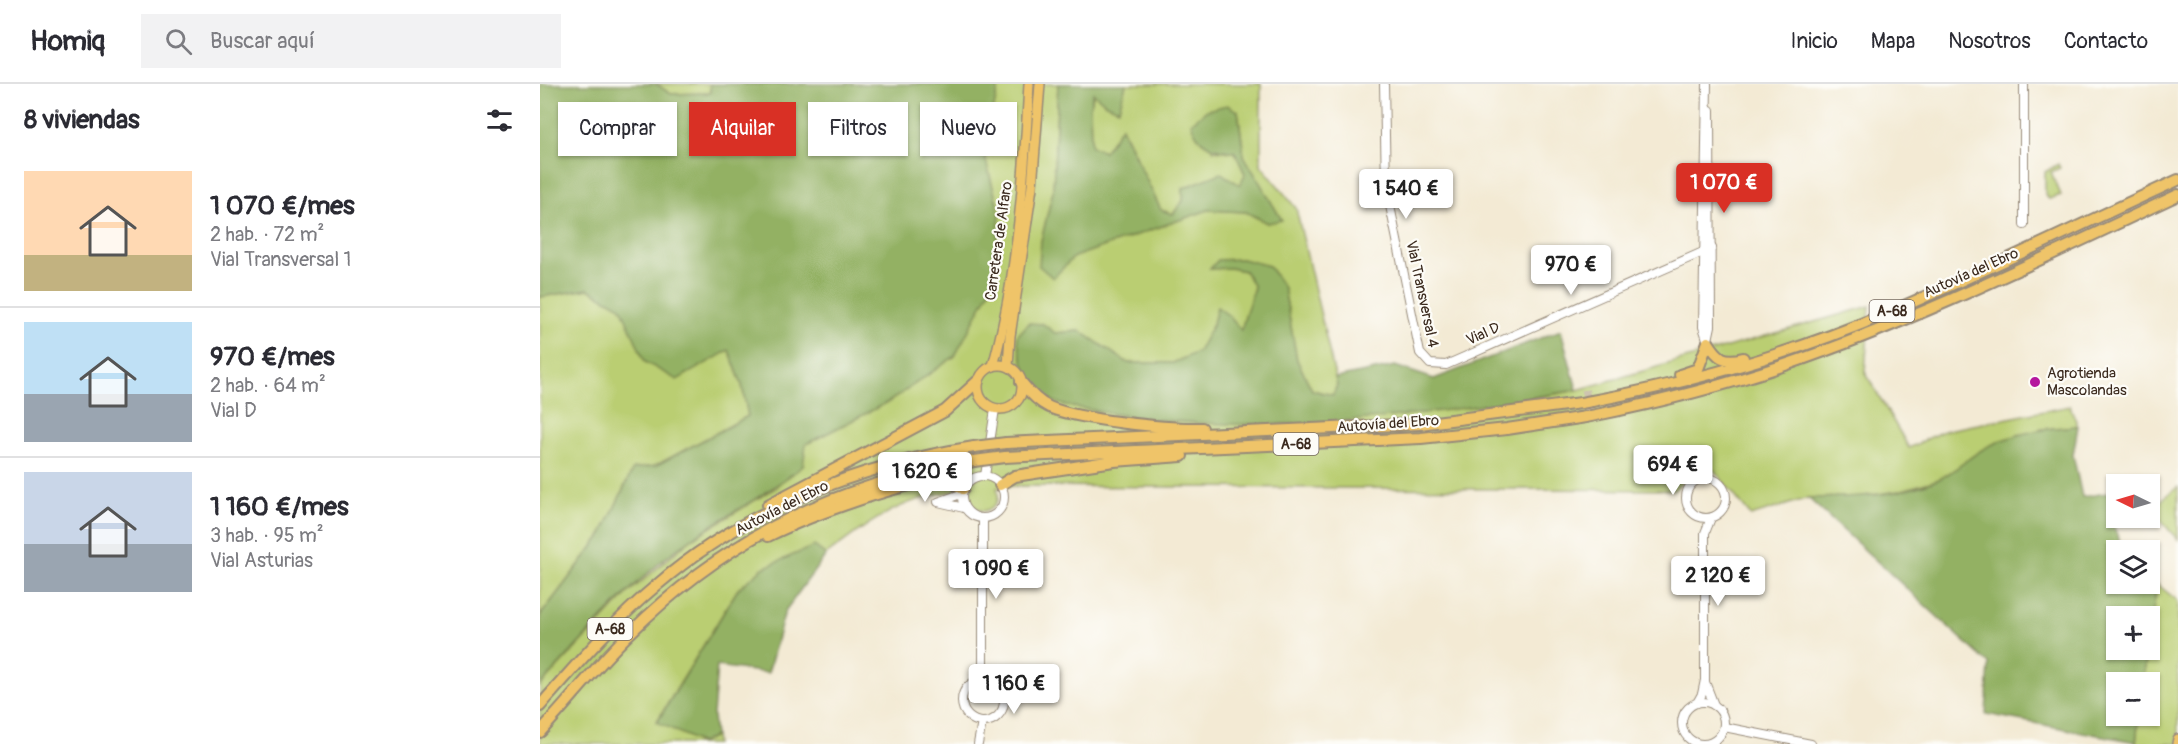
<!DOCTYPE html>
<html lang="es">
<meta charset="utf-8">
<style>
body{margin:0;font-family:Pangolin,sans-serif;background:#f2f2f3;color:#2b2b33;height:100vh;display:flex;flex-direction:column;font-size:22px;white-space:nowrap}
*{box-sizing:border-box;margin:0}
p{font-size:20px;color:#7c7c81}
.icon{flex:none;width:33px;height:33px;fill:none;stroke:currentColor;stroke-width:2;stroke-linecap:round;stroke-linejoin:round}
.map{position:relative;flex:1;overflow:hidden}
.drawer{display:flex;flex-direction:column;background:#fff;width:540px}
.drawer>*{flex:none}
.banner{position:absolute;left:18px;top:18px;width:570px;height:54px;display:flex;gap:12px}
.needle{width:39px;rotate:275deg}
.tools{position:absolute;left:1566px;top:390px;display:grid;gap:12px}
.tools a{display:grid;place-items:center;width:54px;height:54px;border-radius:0px;background:#fff;box-shadow:0 2px 4px #0004;font-size:30px}
.price{position:absolute;translate:-50% -51px;padding:0 14px;border-radius:6px;background:#fff;color:#222;font-size:20px;line-height:39px;filter:drop-shadow(0 2px 3px #0008)}
.price::after{content:'';position:absolute;left:50%;top:36px;width:18px;height:14px;margin-left:-9px;background:inherit;clip-path:polygon(0 0,100% 0,50% 100%)}
.price.current{background:#d93025;color:#fff}
ul{padding:0;list-style:none}
li{display:flex;align-items:center;gap:18px;height:150px;padding:0 24px}
li+li{border-top:2px solid #e1e1e2}
li span{display:grid;place-items:center;flex:none;width:168px;height:120px;border-radius:0px;color:#555}
li>.icon{margin-inline-start:auto}
span .icon{width:72px;height:72px;fill:#fffc;stroke-width:1}
li b{font-size:26px}
h2{display:flex;justify-content:space-between;align-items:center;height:72px;padding:0 24px;font-size:26px}
.tag{padding:0 21px;border-radius:0px;background:#fff;box-shadow:0 2px 4px #0004;font-size:21px;line-height:54px}
.tag.current{background:#d93025;color:#fff}
header{display:flex;align-items:center;gap:36px;box-sizing:border-box;height:84px;padding:0 30px;background:#fff;border-bottom:2px solid #e1e1e2}
header strong{font-size:28px}
nav{display:flex;gap:33px;margin-inline-start:auto;font-size:21px}
.search{width:420px;height:54px;background:#f2f2f3;display:flex;align-items:center;gap:15px;box-sizing:border-box;padding:0 21px;border-radius:0px;color:#7c7c81;font-size:22px}
main{display:flex;flex:1;min-height:0}
.map>svg:first-child{display:block}
</style>
<header>
<strong>Homiq</strong>
<div class="search"><svg class="icon" aria-label="search" viewBox="0 0 24 24"><circle cx="10" cy="10" r="6"/><path d="M15 15l6 6"/></svg>Buscar aquí</div>
<nav><a>Inicio</a><a>Mapa</a><a>Nosotros</a><a>Contacto</a></nav>
</header>
<main>
<section class="drawer">
<h2>8 viviendas<svg class="icon" aria-label="filters" viewBox="0 0 24 24"><path d="M4 7h16M4 17h16"/><circle cx="9" cy="7" r="2"/><circle cx="15" cy="17" r="2"/></svg></h2>
<ul>
<li><span style="background:linear-gradient(#ffd9b3 70%,#c2b280 0)"><svg class="icon" aria-label="home" viewBox="0 0 24 24"><path d="M3 11l9-7 9 7M6 9v11h12V9"/></svg></span><div><b>1 070 €/mes</b><p>2 hab. · 72 m²</p><p>Vial Transversal 1</p></div></li>
<li><span style="background:linear-gradient(#bfe0f5 60%,#9aa5b1 0)"><svg class="icon" aria-label="home" viewBox="0 0 24 24"><path d="M3 11l9-7 9 7M6 9v11h12V9"/></svg></span><div><b>970 €/mes</b><p>2 hab. · 64 m²</p><p>Vial D</p></div></li>
<li><span style="background:linear-gradient(#c9d6e8 60%,#9aa5b1 0)"><svg class="icon" aria-label="home" viewBox="0 0 24 24"><path d="M3 11l9-7 9 7M6 9v11h12V9"/></svg></span><div><b>1 160 €/mes</b><p>3 hab. · 95 m²</p><p>Vial Asturias</p></div></li>
</ul>
</section>
<div class="map">
<svg width="1638" height="660" viewBox="0 0 1638 660">
<rect width="100%" height="100%" fill="#fdfcf7"/>
<filter id="ink" filterUnits="userSpaceOnUse"><feTurbulence type="fractalNoise" baseFrequency=".0167" numOctaves="2"/><feDisplacementMap in="SourceGraphic" scale="12" xChannelSelector="R" yChannelSelector="G"/><feConvolveMatrix kernelMatrix="1 2 1 2 8 2 1 2 1" color-interpolation-filters="sRGB"/></filter>
<filter id="wash" filterUnits="userSpaceOnUse"><feTurbulence type="fractalNoise" baseFrequency=".008" numOctaves="4" result="noise"/><feDisplacementMap in="SourceGraphic" scale="24" xChannelSelector="R" yChannelSelector="G"/><feGaussianBlur stdDeviation="1.35" result="paint"/><feColorMatrix in="noise" values="0 0 0 0 0 0 0 0 0 0 0 0 0 0 0 0 0 1.4 0 .05"/><feComposite in="paint" operator="in"/></filter>
<g filter="url(#wash)">
<rect width="100%" height="100%" fill="#f3ead4"/>
<g fill="#bace72" stroke="#7a7c48" stroke-width="1.5">
<polygon points="116,0 170,0 170,9 131,10"/>
<path d="M 459,0 L 518,0 L 513,107 L 501,157 L 533,173 L 668,126 L 706,128 L 727,139 L 719,100 L 704,72 L 698,27 L 673,66 L 695,68 L 705,90 L 700,101 L 680,90 L 643,117 L 633,130 L 621,127 L 582,43 L 564,69 L 551,62 L 550,22 L 554,9 L 566,20 L 579,24 L 586,0 L 721,0 L 721,81 L 756,124 L 797,301 L 793,311 L 772,306 L 757,276 L 744,204 L 702,175 L 670,185 L 690,184 L 705,187 L 714,203 L 701,247 L 688,231 L 677,224 L 673,240 L 658,268 L 633,279 L 588,279 L 540,247 L 515,249 L 503,240 L 523,320 L 596,334 L 652,339 L 965,319 L 1037,306 L 1330,222 L 1325,288 L 1369,364 L 1403,347 L 1530,322 L 1538,342 L 1501,345 L 1449,362 L 1400,395 L 1358,407 L 1316,413 L 1268,414 L 1211,432 L 1174,386 L 1153,389 L 1134,406 L 475,402 L 457,404 C 460,416 456,424 444,427 C 432,425 428,417 430,406 C 367,410 335,434 286,471 L 274,462 L 198,505 L 117,637 L 160,659 L 175,652 L 176,660 L 0,660 L 0,602 L 87,510 L 150,456 L 237,403 L 266,360 L 350,317 L 415,272 L 460,131 L 444,69 Z"/>
<polygon points="1518,80 1520,84 1511,88 1521,111 1509,115 1505,110 1505,88"/>
<polygon points="48,205 82,223 105,278 189,266 202,301 208,332 115,382 93,385 61,452 0,532 0,213"/>
<path d="M 1638,403 L 1638,456 C 1615,429 1604,426 1638,403 Z"/>
<polygon points="1617,500 1638,517 1638,660 1596,660 1599,632 1610,632 1610,598 1603,598"/>
</g>
<g fill="#93b164" stroke="#676e41" stroke-width="1.5">
<path d="M 0,0 L 116,0 L 131,10 L 170,9 L 170,0 L 459,0 L 444,69 L 460,131 L 453,200 L 415,272 L 350,317 L 266,360 L 263,382 C 228,410 188,430 151,455 C 94,494 47,552 0,602 L 0,532 L 61,452 L 93,385 L 115,382 L 208,332 L 202,301 L 189,266 L 137,296 L 105,278 L 81,223 L 48,205 L 0,213 Z"/>
<path d="M 518,0 L 586,0 L 579,25 L 566,20 L 553,9 L 550,22 L 551,62 L 564,68 L 581,43 L 621,126 L 633,130 L 643,117 L 643,104 L 681,89 L 700,101 L 705,90 L 695,68 C 674,66 657,61 651,39 L 667,26 L 687,21 L 698,27 L 704,72 L 742,136 L 728,139 L 706,128 L 668,126 L 534,173 L 513,194 L 499,182 L 501,157 L 513,107 Z"/>
<path d="M 702,175 L 729,182 L 744,204 L 757,276 L 772,306 L 793,311 L 797,301 L 795,294 L 855,282 L 894,295 L 1021,246 L 1037,306 C 881,333 714,356 557,327 C 540,324 514,322 501,310 C 486,294 480,273 477,252 L 489,239 L 503,240 L 515,249 L 540,247 L 588,279 L 633,279 L 658,268 L 673,240 L 677,223 L 688,231 L 701,246 L 714,203 L 705,187 L 690,184 L 670,185 L 678,176 Z"/>
<path d="M 1538,342 L 1533,371 L 1542,413 L 1573,408 L 1576,414 L 1576,428 L 1569,431 L 1583,466 L 1576,466 L 1576,500 L 1610,500 L 1610,493 L 1617,500 L 1610,547 L 1610,532 L 1576,532 L 1576,566 L 1607,566 L 1603,598 L 1576,598 L 1576,632 L 1599,632 L 1596,658 L 1446,630 L 1449,580 L 1268,414 C 1311,413 1359,413 1399,395 C 1417,387 1431,370 1449,362 C 1477,348 1508,344 1538,342 Z"/>
<polygon points="274,462 286,471 245,527 228,589 177,582 173,631 175,652 161,659 117,638 198,505 223,484"/>
</g>
</g>
<g filter="url(#ink)">
<g fill="none" stroke-linecap="round" stroke-linejoin="round">
<polyline stroke="#cec4b0" stroke-width="8" stroke-dasharray="8 4" stroke-linecap="butt" points="1045,306 1052,340"/>
<defs>
<g id="minor">
<polyline points="844,0 846,102 880,269 890,280 906,281 1172,164"/>
<polyline points="1167,0 1163,243 1168,258"/>
<polyline points="1484,0 1484,141"/>
<polyline points="1168,256 1171,242 1170,26"/>
<circle cx="443" cy="413" r="21"/>
<polyline points="445,392 455,325"/>
<circle cx="1166" cy="414" r="20"/>
<polyline points="421,410 398,418 424,424"/>
<polyline points="443,595 443,435"/>
<circle cx="443" cy="617" r="21"/>
<polyline points="1165,598 1174,621"/>
<circle cx="1163" cy="639" r="21"/>
<polyline points="1157,619 1162,610 1165,596 1165,449 1171,434"/>
<polyline points="1184,643 1271,660"/>
<polyline points="438,660 442,638"/>
</g>
<g id="major">
<circle cx="460" cy="303" r="22"/>
<path d="M 453,282 C 478,192 484,92 489,0"/>
<polyline points="468,282 470,252 492,103 500,0"/>
<polyline points="1637,660 1638,655"/>
</g>
<g id="highway">
<path d="M 1168,258 C 1178,274 1184,279 1203,274"/>
<polyline points="1140,291 1158,285 1168,258"/>
<path d="M 481,298 C 489,308 498,318 509,323 C 539,336 628,345 662,344"/>
<path d="M 1052,317 C 1153,298 1254,269 1348,229 C 1446,187 1542,140 1638,96"/>
<path d="M 1056,331 C 1120,318 1183,302 1245,281 C 1380,235 1509,171 1638,111"/>
<polyline points="466,359 880,340 1041,319"/>
<polyline points="465,373 881,354 967,345 1046,333"/>
<polyline points="460,401 475,392 574,377 642,372"/>
<polyline points="228,421 405,327 438,297"/>
<path d="M 228,452 C 261,436 378,389 411,398 C 415,399 419,403 423,405"/>
<path d="M 0,622 C 37,580 74,537 117,501 C 205,425 320,381 434,363"/>
<path d="M 0,648 C 30,616 57,581 89,550 C 189,451 297,401 434,377"/>
</g>
</defs>
<use href="#minor" stroke="#978a79" stroke-width="10"/>
<use href="#major" stroke="#978a79" stroke-width="12"/>
<use href="#highway" stroke="#978a79" stroke-width="14"/>
<use href="#minor" stroke="#fff" stroke-width="8"/>
<use href="#major" stroke="#efc469" stroke-width="9"/>
<use href="#highway" stroke="#efc469" stroke-width="10"/>
<defs>
<g id="highway-bridge">
<polyline points="1041,319 1052,317"/>
<polyline points="1046,333 1056,331"/>
<polyline points="434,363 466,359"/>
<polyline points="434,377 465,373"/>
</g>
</defs>
<use href="#highway-bridge" stroke="#978a79" stroke-width="14" stroke-linecap="butt"/>
<use href="#highway-bridge" stroke="#efc469" stroke-width="10"/>
</g>
</g>
<circle fill="#b5179e" stroke="#fdfcf7" stroke-width="2" cx="1495" cy="298" r="6"/>
<g text-anchor="middle" dominant-baseline="central" stroke-width="4.5" stroke-linejoin="round" paint-order="stroke">
<g fill="#fdfcf7" stroke="#75695f" stroke-width="1.5">
<rect x="1329.5" y="216" width="45" height="22" rx="4.5"/>
<rect x="733.5" y="349" width="45" height="22" rx="4.5"/>
<rect x="47.5" y="534" width="45" height="22" rx="4.5"/>
</g>
<g font-size="14" font-weight="bold" fill="#3b2a1e">
<text x="1352" y="227">A-68</text>
<text x="756" y="360">A-68</text>
<text x="70" y="545">A-68</text>
</g>
<g font-size="15" fill="#3b2a1e" stroke="#fdfcf7">
<text transform="translate(459 157) rotate(-82)">Carretera de Alfaro</text>
<text transform="translate(1431 189) rotate(-24)">Autovía del Ebro</text>
<text transform="translate(882 210) rotate(78)">Vial Transversal 4</text>
<text transform="translate(943 250) rotate(-24)">Vial D</text>
<text transform="translate(848 340) rotate(-4)">Autovía del Ebro</text>
<text transform="translate(242 424) rotate(-27)">Autovía del Ebro</text>
</g>
<g font-size="15" fill="#3b2a1e" stroke="#fdfcf7" text-anchor="start">
<text x="1507" y="289">Agrotienda<tspan x="1507" dy="17">Mascolandas</tspan></text>
</g>
</g>
</svg>
<div class="tools">
<a><svg class="needle" viewBox="-14 -14 28 28"><path d="M0-13l5 13h-10z" fill="#e53935"/><path d="M0 13l5-13h-10z" fill="#7c7c81"/></svg></a>
<a><svg class="icon" aria-label="layers" viewBox="0 0 24 24"><path d="M12 4l9 5-9 5-9-5zM3 14l9 5 9-5"/></svg></a>
<a>+</a>
<a>−</a>
</div>
<b class="price current" style="left:1184px;top:130px">1 070 €</b>
<b class="price" style="left:866px;top:136px">1 540 €</b>
<b class="price" style="left:1031px;top:212px">970 €</b>
<b class="price" style="left:1133px;top:412px">694 €</b>
<b class="price" style="left:385px;top:419px">1 620 €</b>
<b class="price" style="left:456px;top:516px">1 090 €</b>
<b class="price" style="left:1178px;top:523px">2 120 €</b>
<b class="price" style="left:474px;top:631px">1 160 €</b>
<div class="banner">
<a class="tag">Comprar</a>
<a class="tag current">Alquilar</a>
<a class="tag">Filtros</a>
<a class="tag">Nuevo</a>
</div>
</div>
</main>
